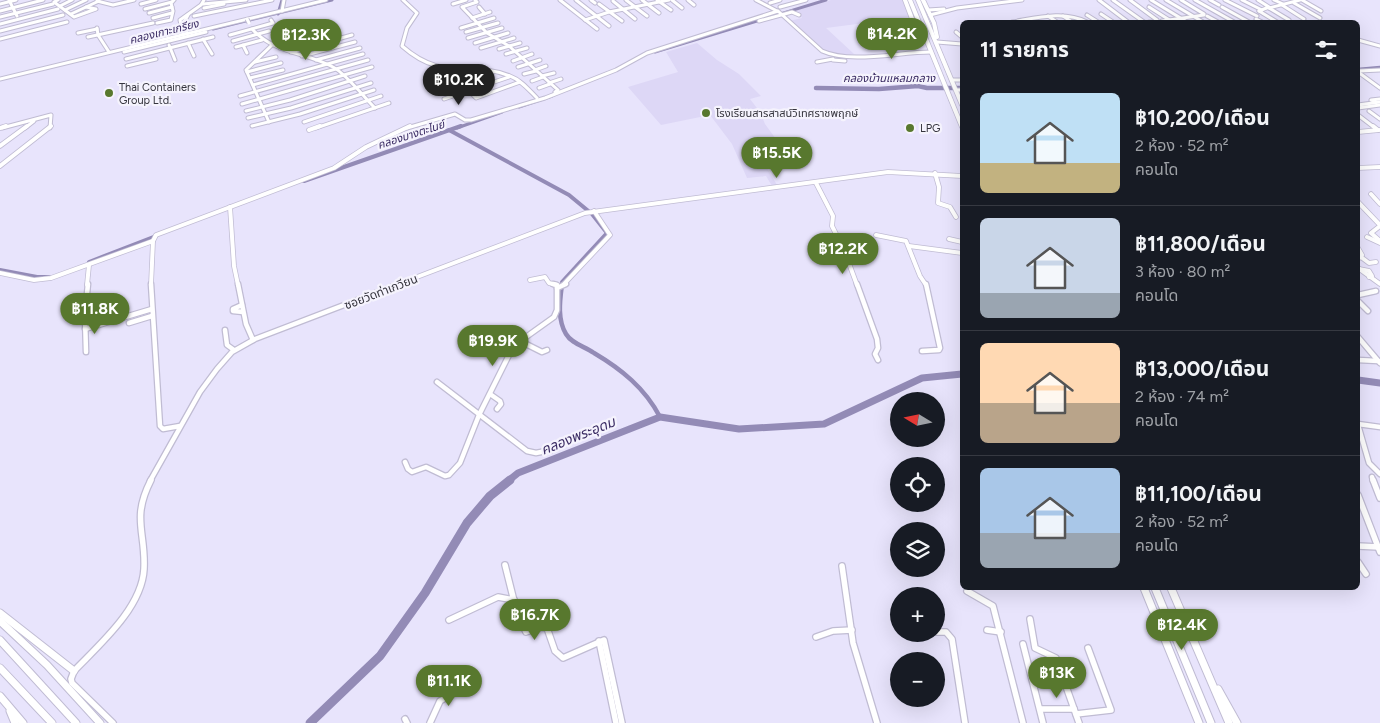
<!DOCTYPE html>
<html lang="th">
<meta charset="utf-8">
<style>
body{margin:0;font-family:Figtree,"Noto Sans Thai",sans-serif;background:#20242c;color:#f1f3f6;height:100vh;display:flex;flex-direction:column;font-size:19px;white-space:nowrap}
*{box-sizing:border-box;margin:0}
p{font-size:16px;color:#9ea1a6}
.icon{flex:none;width:28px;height:28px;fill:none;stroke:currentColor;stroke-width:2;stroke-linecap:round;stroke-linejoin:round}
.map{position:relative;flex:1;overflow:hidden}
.sheet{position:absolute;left:960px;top:20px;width:400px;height:570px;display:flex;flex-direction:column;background:#171b24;border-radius:8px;box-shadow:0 5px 20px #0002}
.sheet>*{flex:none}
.needle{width:32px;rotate:280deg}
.controls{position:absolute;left:890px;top:392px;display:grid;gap:10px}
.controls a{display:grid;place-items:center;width:55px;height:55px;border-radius:50%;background:#171b24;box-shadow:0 5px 20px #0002;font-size:25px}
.price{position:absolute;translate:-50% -42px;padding:0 11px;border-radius:18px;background:#58782e;color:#fff;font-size:16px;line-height:32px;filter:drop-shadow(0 1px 2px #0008)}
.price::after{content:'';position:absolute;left:50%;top:30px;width:15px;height:11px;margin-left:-8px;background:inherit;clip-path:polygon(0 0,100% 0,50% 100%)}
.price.on{background:#222;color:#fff}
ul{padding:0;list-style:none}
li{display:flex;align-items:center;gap:15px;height:125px;padding:0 20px}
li+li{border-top:1px solid #363941}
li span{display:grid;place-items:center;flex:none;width:140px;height:100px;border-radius:8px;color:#555}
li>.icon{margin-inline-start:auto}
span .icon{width:60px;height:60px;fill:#fffc;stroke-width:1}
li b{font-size:21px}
h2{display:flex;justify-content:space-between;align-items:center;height:60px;padding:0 20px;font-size:21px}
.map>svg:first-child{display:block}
</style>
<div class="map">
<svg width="1380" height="723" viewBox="0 0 1380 723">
<rect width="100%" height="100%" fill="#e8e4fc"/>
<g fill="#ddd7f6">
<polygon points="831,0 905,0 911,17 826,28 854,54 841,56 825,51 789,21 802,18 796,10"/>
<polygon points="697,43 717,60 739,74 761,96 750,99 760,112 765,124 786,153 761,158 777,185 772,186 766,176 747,178 732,144 710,115 661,125 628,87 678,72 666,52"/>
</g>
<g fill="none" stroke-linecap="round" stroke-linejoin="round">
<g stroke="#938bb6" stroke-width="3">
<polyline points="278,14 282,0"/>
<polyline points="213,29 332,0"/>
<polyline points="655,52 826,0"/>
<polyline points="519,107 552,96"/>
<polyline points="457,128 502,112"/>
</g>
<g stroke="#938bb6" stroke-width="4">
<polyline points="449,130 569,195 592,214 607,233 562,282 562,285"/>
<polyline points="304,181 461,126"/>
<polyline points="89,262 156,236"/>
<polyline points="0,270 37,277 49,277"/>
</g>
<path stroke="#938bb6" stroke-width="4.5" d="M 562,284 C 560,300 557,319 566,334 C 572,344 584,346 594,353 C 621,369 645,388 660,417"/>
<g stroke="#938bb6" stroke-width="4.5">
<polyline points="1358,70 1380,68"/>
<polyline points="816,88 879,89 918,86 927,88 962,88"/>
</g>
<g stroke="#938bb6" stroke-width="7">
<polyline points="1358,380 1380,383"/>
<polyline points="508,481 518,473 660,417 739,429 824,424 922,378 962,374"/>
</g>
<polyline stroke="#938bb6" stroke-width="9" points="310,723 380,656 425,593 467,523 490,496 510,480"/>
<polyline stroke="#c4c1d6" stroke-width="4.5" stroke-dasharray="4.5 2.5" stroke-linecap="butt" points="85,318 86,303"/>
<defs>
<g id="minor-far3">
<polyline points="9,0 17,16"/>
<polyline points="58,0 54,2 74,17 96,9 86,7"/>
<path d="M 403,0 L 417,13 L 407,28 L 402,46 C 444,83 468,59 510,76 C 521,80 529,90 537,98"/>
<polyline points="475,0 477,2 462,7 487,33 509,46 558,90 555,92"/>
<polyline points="560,0 597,29"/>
<polyline points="576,0 609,26"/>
<polyline points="591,0 595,3"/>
<polyline points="626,0 647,16"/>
<polyline points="642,0 659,13"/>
<polyline points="657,0 671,10"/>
<polyline points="672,0 682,8"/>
<polyline points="688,0 694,5"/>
<path d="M 756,0 L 779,12 L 822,51 C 851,64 898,52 931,52"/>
<polyline points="1099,0 1128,22"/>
<polyline points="1113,0 1144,22"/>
<polyline points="1130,0 1157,20"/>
<polyline points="1151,0 1187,22"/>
<polyline points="1166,0 1203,22"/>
<polyline points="1181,0 1204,14"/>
<polyline points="1195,0 1234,22"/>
<polyline points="1210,0 1219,5"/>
<polyline points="1225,0 1257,16"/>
<polyline points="1242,0 1262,10"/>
<polyline points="1258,0 1269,7 1259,11"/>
<polyline points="1274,0 1283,4"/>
<polyline points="1302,0 1321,11"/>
<polyline points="97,1 113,5 134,0"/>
<polyline points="613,1 635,19"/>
<polyline points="770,3 780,0"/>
<polyline points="1294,3 1320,18"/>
<polyline points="0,4 16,0"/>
<polyline points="141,4 156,0"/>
<polyline points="203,4 246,0"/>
<polyline points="453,4 466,0"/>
<polyline points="599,4 622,21"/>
<polyline points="1282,5 1304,19"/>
<polyline points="60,6 72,0"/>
<polyline points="479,7 485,14"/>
<polyline points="780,7 806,0"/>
<polyline points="1149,7 1171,21"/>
<polyline points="1222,7 1249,22"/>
<polyline points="204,8 224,4"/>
<polyline points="1269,8 1300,0"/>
<polyline points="1269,8 1289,20"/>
<polyline points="145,9 172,2"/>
<polyline points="65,10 86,0"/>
<polyline points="928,10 944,9"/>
<polyline points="0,11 43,0"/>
<polyline points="282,11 284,0"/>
<polyline points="1259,11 1277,22"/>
<polyline points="149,13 172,7"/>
<polyline points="71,14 99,1"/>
<polyline points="1101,14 1113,22"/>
<polyline points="930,15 957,8 1022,0"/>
<polyline points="1087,15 1098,22"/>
<polyline points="194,16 272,0"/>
<polyline points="1048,16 1057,22"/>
<polyline points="1063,16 1072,22"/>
<polyline points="1207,16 1218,22"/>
<polyline points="0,17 53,4"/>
<polyline points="153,18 172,13"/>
<polyline points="472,18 490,12"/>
<polyline points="1256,19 1262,22"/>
<polyline points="585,20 609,12 669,0"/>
<polyline points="759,21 792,12 799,15"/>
<polyline points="1162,21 1204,15"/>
<path d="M 1012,22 C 1036,18 1064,10 1087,22"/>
<polyline points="1149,22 1156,22"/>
<polyline points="157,23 171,20 173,11 171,3 174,0"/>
<polyline points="0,24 58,9"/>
<polyline points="97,28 98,35 109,52"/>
<polyline points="461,28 494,18"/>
<path d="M 252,29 C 275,54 305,52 333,67 C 345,73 365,98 375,108"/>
<polyline points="0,31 63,15"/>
<polyline points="466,32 498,23"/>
<polyline points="956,32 962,37"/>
<polyline points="78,33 97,29"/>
<polyline points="187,34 184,22 188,15"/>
<polyline points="183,35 180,20 201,5 204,0"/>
<polyline points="230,35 273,23 271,20"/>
<polyline points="88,37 153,23"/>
<polyline points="276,38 282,47"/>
<polyline points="468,38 502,28"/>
<polyline points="0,39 67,22"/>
<polyline points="203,39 212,54"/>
<polyline points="1358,40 1380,46"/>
<polyline points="233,41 269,31"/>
<polyline points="937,42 962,44"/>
<polyline points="188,43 194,56"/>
<polyline points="475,43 508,33"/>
<polyline points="169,45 175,60"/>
<polyline points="243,45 247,53"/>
<polyline points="236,47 262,40"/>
<polyline points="280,48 297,43"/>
<polyline points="481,48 514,38"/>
<polyline points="499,49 520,43"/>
<polyline points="124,52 206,32"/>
<polyline points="291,52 352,35"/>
<polyline points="506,54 527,48"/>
<polyline points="302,56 355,42"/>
<polyline points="126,59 213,37"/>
<polyline points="316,60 360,48"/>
<polyline points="833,60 845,61"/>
<polyline points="513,61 532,54"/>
<polyline points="255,62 276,57"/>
<polyline points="817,62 833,59"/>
<polyline points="127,66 156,59"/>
<polyline points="518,67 540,60"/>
<polyline points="535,70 546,66"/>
<polyline points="1359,71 1380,70"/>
<polyline points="247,72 281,63"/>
<polyline points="1358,72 1380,88"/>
<polyline points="524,74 536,71"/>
<polyline points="542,76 554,73"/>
<polyline points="250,78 283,70"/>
<polyline points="0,79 326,0"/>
<polyline points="952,80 962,80"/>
<polyline points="532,81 543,77"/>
<polyline points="549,83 561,79"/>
<polyline points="426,84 470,72"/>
<polyline points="253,85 363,54"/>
<polyline points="539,88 550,84"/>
<polyline points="956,90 962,90"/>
<polyline points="434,91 492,74"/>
<polyline points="469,91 476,98 520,82"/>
<polyline points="240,96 368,60"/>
<polyline points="444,99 509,77"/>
<polyline points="1375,102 1371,100 1380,99"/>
<polyline points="242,104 372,67"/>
<polyline points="1358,105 1380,102"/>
<polyline points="1358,108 1380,105"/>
<polyline points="246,111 290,100 365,76"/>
<polyline points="1369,111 1380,119"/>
<polyline points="1358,115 1375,128"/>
<polyline points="248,118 291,108 371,83"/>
<polyline points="269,122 246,70 272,45"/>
<polyline points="304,122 381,96"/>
<polyline points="252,126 300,114 374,90"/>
<polyline points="2,128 51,115 50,128"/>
<polyline points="25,128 34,121"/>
<polyline points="316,128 389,103"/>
<polyline points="407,128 455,114 465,120 471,120 545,98 616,70 647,53 778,11"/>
</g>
<g id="minor-far2">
<polyline points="1373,126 1378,130"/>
<polyline points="0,128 6,126"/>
<polyline points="309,130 320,126"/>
<polyline points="1358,132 1379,130"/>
<polyline points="0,146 27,126"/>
<polyline points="0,166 51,126"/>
<polyline points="1358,168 1380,167"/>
<polyline points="935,173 939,187 938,203 950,207 956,217"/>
<polyline points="816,183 833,216 832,226 844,250 857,285"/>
<polyline points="1371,194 1380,204"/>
<polyline points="1358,202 1380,225"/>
<polyline points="230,207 234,266 238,285"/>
<polyline points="1380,226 1371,233 1380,241"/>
<polyline points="876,235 906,241 920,276 926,285"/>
<polyline points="1367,237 1380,243"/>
<polyline points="949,239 962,242"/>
<polyline points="909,246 962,253"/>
<polyline points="1358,248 1362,255 1358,259"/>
<polyline points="1361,257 1369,263 1376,262"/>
<polyline points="1358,268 1380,284"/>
<polyline points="1359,269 1369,271 1372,276 1369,277"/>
<polyline points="0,273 34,280 51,278 153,241"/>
<polyline points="530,280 545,277 549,283 557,285"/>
<polyline points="87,285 89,265"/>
<polyline points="151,285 153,241 156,235 334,168 366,147 410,126"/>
<polyline points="396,285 585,213 888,172 962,176"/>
<polyline points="563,285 610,235 594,211"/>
</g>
<g id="minor-far1">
<polyline points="151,284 160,426 163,429 180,426"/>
<polyline points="238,284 246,324 253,340"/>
<polyline points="857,284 877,339 878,348 875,354 878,360"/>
<polyline points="557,288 566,284"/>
<polyline points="1358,295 1376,291"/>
<polyline points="1358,301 1368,311"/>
<polyline points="86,303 88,284"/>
<polyline points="242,305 233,309 233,311 243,312"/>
<polyline points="85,318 86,352"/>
<polyline points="129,323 152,316"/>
<polyline points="85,329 152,309"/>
<polyline points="225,330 227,345 234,350"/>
<polyline points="1358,337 1380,363"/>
<polyline points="520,341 542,352 547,350"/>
<polyline points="922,351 939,350 940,348 926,284"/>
<polyline points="1358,360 1378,361"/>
<polyline points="437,382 527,451 536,453 551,450"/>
<polyline points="490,394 500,401 501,404 497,409"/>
<polyline points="1358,424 1380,427"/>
<polyline points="1358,425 1369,463 1380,474"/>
<polyline points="405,462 408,469 412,472 426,467 445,476 449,475 460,463 479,415 511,351 519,342 554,317 557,310 557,285 553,284"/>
<polyline points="1372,477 1373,481"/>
<polyline points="150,481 200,392 217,369 232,352 255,339 399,284"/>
</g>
<g id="minor">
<polyline points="1373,480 1380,498"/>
<polyline points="1358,495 1380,552"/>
<polyline points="1358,546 1379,547"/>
<polyline points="1358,562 1366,574"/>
<polyline points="505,565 517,613 526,632 541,627 547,628 555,651 563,658 604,640 622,723"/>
<polyline points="842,566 853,643 877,723"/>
<polyline points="967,591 993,606 1023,723"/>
<polyline points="1030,619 1035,648 1056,658 1079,723"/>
<polyline points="449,620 498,597 514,600"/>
<polyline points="987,630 1001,632"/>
<polyline points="936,632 946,632 952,639 965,723"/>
<polyline points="816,637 833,631 852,630"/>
<polyline points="599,641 616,723"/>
<polyline points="1023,644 1043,723"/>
<polyline points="1040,709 1074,709"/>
<polyline points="1076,714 1111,710 1088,648"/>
<polyline points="405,719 407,723"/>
<path d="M 113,723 L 72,683 L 71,679 L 74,671 C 99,645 142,608 144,569 C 146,532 131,519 151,480"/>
<polyline points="430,723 440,701 462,688"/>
</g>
<g id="major-far1">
<polyline points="905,0 914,24 922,36"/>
<polyline points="910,0 962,127"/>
<polyline points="918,0 962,105"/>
<polyline points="923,0 934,23 937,37"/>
</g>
<g id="major">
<polyline points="1144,588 1199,723"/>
<polyline points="1155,588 1211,723"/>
<polyline points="1171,588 1229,723"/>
<polyline points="0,613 74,671"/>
<polyline points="0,621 47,665 100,723"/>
<polyline points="0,640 76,723"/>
<polyline points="0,668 52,723"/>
<polyline points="1218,689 1237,723"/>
<polyline points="0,696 23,723"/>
<polyline points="10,711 15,723"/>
</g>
</defs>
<use href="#minor-far3" stroke="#c0bcd3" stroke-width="5"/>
<use href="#minor-far2" stroke="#c0bcd3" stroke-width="5.5"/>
<use href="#minor-far1" stroke="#c0bcd3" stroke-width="7"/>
<use href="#minor" stroke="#c0bcd3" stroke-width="8"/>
<use href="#major-far1" stroke="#c0bcd3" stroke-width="5.5"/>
<use href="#major" stroke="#c0bcd3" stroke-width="9"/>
<use href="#minor-far3" stroke="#fff" stroke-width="3"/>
<use href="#minor-far2" stroke="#fff" stroke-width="4"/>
<use href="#minor-far1" stroke="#fff" stroke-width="4.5"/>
<use href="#minor" stroke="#fff" stroke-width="5.5"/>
<use href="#major-far1" stroke="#fff" stroke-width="4"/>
<use href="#major" stroke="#fff" stroke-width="7"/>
<defs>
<polyline id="minor-bridge" points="247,19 249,23"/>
</defs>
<use href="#minor-bridge" stroke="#c0bcd3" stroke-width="5" stroke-linecap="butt"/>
<use href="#minor-bridge" stroke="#fff" stroke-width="3"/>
</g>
<g fill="#58782e" stroke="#f5f3fd" stroke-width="2">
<circle cx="109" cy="93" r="5"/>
<circle cx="706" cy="113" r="5"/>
<circle cx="910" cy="128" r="5"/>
</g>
<g text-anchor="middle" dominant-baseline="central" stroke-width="4.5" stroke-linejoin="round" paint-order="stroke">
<g font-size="11" font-style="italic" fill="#392a62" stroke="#f5f3fd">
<text transform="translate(164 32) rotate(-14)">คลองเกาะเกรียง</text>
<text x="889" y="78">คลองบ้านแหลมกลาง</text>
<text transform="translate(411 135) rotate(-18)">คลองบางตะไนย์</text>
</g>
<g font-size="11" fill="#35343d" stroke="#f5f3fd" text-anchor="start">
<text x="119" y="87">Thai Containers<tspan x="119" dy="13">Group Ltd.</tspan></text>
<text x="716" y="113">โรงเรียนสารสาสน์วิเทศราชพฤกษ์</text>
<text x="920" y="128">LPG</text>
</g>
<g font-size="12" fill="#35343d" stroke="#f5f3fd">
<text transform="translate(381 292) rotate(-21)">ซอยวัดท่าเกวียน</text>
</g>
<g font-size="14" font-style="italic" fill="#392a62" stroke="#f5f3fd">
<text transform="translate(578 436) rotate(-22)">คลองพระอุดม</text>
</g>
</g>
</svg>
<div class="controls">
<a><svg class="needle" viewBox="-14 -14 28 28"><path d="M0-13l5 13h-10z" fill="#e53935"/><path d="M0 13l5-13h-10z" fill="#9ea1a6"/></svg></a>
<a><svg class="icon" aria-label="locate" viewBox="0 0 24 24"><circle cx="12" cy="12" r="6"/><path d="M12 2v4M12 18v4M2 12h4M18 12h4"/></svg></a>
<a><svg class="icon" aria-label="layers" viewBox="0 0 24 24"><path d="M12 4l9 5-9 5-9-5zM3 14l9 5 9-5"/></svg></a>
<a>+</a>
<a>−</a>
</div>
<b class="price" style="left:892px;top:60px">฿14.2K</b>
<b class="price" style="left:306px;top:61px">฿12.3K</b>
<b class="price on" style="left:459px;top:106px">฿10.2K</b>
<b class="price" style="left:777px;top:179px">฿15.5K</b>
<b class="price" style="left:843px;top:275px">฿12.2K</b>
<b class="price" style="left:95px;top:335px">฿11.8K</b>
<b class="price" style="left:493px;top:367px">฿19.9K</b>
<b class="price" style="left:535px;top:641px">฿16.7K</b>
<b class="price" style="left:1182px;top:651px">฿12.4K</b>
<b class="price" style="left:1057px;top:699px">฿13K</b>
<b class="price" style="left:449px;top:707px">฿11.1K</b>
<section class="sheet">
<h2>11 รายการ<svg class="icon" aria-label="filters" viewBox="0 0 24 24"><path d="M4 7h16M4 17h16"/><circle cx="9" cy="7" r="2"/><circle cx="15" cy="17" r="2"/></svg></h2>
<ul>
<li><span style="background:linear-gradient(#bfe0f5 70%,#c2b280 0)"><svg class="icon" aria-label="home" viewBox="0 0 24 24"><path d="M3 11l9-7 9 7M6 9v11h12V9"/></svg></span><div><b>฿10,200/เดือน</b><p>2 ห้อง · 52 m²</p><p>คอนโด</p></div></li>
<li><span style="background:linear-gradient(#c9d6e8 75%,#9aa5b1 0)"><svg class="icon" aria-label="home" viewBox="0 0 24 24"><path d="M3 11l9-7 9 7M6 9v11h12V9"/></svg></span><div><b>฿11,800/เดือน</b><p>3 ห้อง · 80 m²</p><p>คอนโด</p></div></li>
<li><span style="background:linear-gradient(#ffd9b3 60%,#b9a48a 0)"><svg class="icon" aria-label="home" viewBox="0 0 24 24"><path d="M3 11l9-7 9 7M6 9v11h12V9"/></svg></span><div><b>฿13,000/เดือน</b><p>2 ห้อง · 74 m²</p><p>คอนโด</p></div></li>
<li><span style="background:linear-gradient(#a9c7e8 65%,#9aa5b1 0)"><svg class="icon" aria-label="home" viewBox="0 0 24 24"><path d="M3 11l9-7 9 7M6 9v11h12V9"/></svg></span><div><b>฿11,100/เดือน</b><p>2 ห้อง · 52 m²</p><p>คอนโด</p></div></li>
</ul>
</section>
</div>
